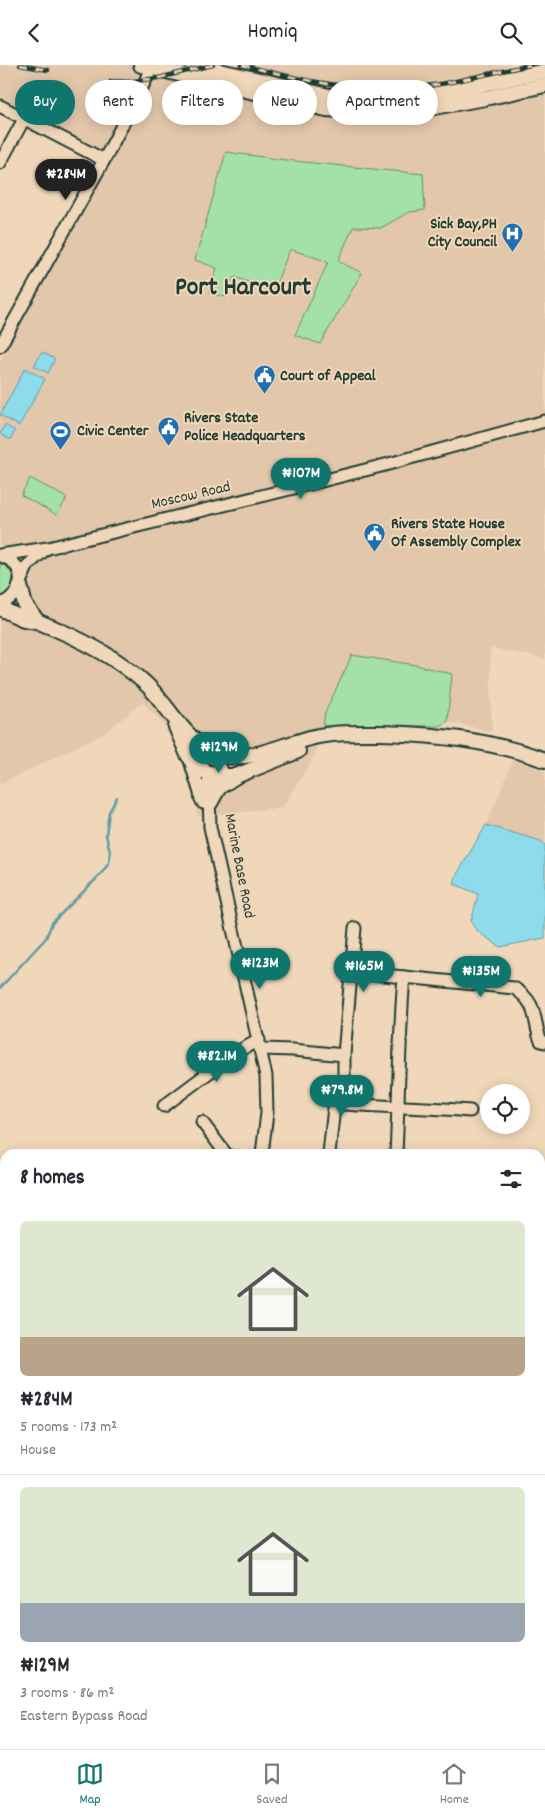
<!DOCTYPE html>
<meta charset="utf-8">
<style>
body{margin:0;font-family:Dekko,sans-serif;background:#f2f2f3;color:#2b2b33;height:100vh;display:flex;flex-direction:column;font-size:19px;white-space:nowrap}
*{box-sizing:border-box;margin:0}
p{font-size:16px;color:#7c7c81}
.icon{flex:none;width:28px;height:28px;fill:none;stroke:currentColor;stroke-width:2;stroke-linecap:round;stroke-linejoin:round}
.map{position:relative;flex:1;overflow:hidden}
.details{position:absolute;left:0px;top:1084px;width:545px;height:601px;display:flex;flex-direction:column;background:#fff;border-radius:15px 15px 0 0;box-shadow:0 2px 12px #0003}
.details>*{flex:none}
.guide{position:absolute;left:15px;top:15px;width:515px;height:45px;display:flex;gap:10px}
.buttons{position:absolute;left:480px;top:1019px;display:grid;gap:10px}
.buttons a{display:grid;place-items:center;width:50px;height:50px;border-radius:50%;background:#fff;box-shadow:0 2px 12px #0003;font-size:25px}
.price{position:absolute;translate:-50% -42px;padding:0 11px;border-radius:18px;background:#0f766e;color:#fff;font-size:16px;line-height:32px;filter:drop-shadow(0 1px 2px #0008)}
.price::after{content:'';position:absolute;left:50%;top:30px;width:15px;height:11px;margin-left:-8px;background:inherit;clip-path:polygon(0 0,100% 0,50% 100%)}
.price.current{background:#222;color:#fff}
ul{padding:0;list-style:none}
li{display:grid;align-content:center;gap:10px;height:265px;padding:0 20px}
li+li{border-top:1px solid #e1e1e2}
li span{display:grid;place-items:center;height:155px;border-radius:8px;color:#555}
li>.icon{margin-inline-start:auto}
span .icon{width:90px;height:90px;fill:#fffc;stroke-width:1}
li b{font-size:21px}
h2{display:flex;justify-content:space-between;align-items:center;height:60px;padding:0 20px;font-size:21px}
.chip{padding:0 18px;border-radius:22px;background:#fff;box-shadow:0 2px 12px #0003;font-size:18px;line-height:45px}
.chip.current{background:#0f766e;color:#fff}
header{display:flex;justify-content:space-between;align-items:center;height:65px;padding:0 20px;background:#fff;font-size:22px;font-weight:600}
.menu{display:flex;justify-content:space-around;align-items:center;height:70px;border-top:1px solid #e1e1e2;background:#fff;font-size:14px;color:#7c7c81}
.menu a{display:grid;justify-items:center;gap:2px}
.menu .current{color:#0f766e}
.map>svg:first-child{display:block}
</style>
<header><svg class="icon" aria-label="back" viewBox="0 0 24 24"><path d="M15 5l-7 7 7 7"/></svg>Homiq<svg class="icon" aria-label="search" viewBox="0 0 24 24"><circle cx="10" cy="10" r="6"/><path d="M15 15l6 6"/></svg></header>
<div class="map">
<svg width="545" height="1684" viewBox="0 0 545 1684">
<rect width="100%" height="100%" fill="#f1d7b9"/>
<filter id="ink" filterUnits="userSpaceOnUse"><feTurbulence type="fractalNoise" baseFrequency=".02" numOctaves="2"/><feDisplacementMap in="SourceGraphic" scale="10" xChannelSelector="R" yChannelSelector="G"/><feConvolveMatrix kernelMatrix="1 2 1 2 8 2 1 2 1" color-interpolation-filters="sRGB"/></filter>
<g filter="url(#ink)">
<g fill="#e3c7ab">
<polygon points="0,0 545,0 545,595 537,592 490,583 492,666 447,657 439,661 324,661 312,696 282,743 198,751 180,689 162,657 143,637 103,669 0,719 0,296 112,94 33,55 0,36"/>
<polygon points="513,695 545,706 545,780 541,776 486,760"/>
</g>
<g fill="#a3e1a9" stroke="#618f6e">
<polygon points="226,87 294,96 423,109 425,145 409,147 381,163 353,162 338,196 362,208 320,279 295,270 328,197 290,184 274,224 265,223 234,212 226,232 209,228 217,203 195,195"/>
<polygon points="30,413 67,433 57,450 21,430"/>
<path d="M 0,498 C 17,505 16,524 0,532 Z"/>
<polygon points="352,590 416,600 452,609 447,657 439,661 323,661 325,648"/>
<polygon points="0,1608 5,1611 5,1680 431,1680 438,1684 0,1684"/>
</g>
<g fill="#8ddbeb" stroke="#619ca2">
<polygon points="42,287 55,294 48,308 34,301"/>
<polygon points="25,303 45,314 19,361 0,350"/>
<polygon points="5,360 15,366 10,375 0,369"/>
<polygon points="486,760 541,776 545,780 545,873 500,882 477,866 471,857 478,829 454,819 456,811"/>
<polygon points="0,1331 5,1331 5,1611 0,1608"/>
<polygon points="540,1497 545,1497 545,1684 435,1683 431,1680 540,1680"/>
</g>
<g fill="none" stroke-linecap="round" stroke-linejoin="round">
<polyline stroke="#619ca2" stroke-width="2.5" points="0,923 46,873 52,858 100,810 109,798 110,787 106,770 109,747 117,732"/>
<defs>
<g id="minor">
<polyline points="0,41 104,95"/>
<polyline points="0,98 24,54"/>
<polyline points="0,281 104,95 152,3"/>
<polyline points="0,490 48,483 294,423 385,400 545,356"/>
<path d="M 0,491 C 28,498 26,530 0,539"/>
<polyline points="21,515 28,500 46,484"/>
<polyline points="188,672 196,684 205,707"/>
<polyline points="189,692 203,738"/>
<polyline points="209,730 210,762 266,1011 267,1048 262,1089"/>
<path d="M 352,908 L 384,910 L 514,923 C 536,937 533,949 539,971 L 541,976 L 545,977"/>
<path d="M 261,984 L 293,985 L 344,990 L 344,1039 C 386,1042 428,1042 470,1046"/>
<polyline points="344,990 355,863"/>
<polyline points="164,1041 235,988 259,975"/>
<polyline points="202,1057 226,1089"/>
<polyline points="329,1089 334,1042 336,1039 344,1039"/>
<path d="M 396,1089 C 399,1030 399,971 404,912"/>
<polyline points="0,1272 5,1271"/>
<polyline points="540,1333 545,1333"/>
</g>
<g id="major">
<polyline points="141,0 326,44 382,48 406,47 485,33 545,20"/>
<polyline points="193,0 338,33 390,36 417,33 545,6"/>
<polyline points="20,521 25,540 37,556"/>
<path d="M 0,543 C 8,547 16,551 24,554 C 29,555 34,555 39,557 C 77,572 116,591 146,619 C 173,644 188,687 230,691 C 258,694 287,678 314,672 C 337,667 359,668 382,668 C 440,670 490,675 545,695"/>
<polyline points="176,662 188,690 196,699 205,707 223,711 236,711 298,686"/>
<polyline points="202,733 214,709 220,705"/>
<polyline points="210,738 219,722 236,711"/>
</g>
</defs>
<use href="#minor" stroke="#1f3d34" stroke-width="15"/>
<use href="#major" stroke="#1f3d34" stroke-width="18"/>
<use href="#minor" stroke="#f1d7b9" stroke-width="11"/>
<use href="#major" stroke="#f1d7b9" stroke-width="14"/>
<defs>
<g id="rail">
<polyline points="20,0 48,5"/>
<path d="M 242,0 C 291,12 341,25 392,24 C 438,23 485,9 530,0"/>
<polyline points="111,16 126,17 158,13 213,0"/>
</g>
</defs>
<use href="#rail" stroke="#1f3d34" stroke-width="4.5"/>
<use href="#rail" stroke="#f1d7b9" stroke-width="2.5" stroke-dasharray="8" stroke-linecap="butt"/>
</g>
</g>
<defs>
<symbol id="hospital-pin" viewBox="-11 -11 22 30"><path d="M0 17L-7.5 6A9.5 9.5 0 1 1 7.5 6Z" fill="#1f6fb2" stroke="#f1d7b9"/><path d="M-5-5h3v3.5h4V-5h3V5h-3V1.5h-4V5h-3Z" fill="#fff"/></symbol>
<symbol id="civic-pin" viewBox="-11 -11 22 30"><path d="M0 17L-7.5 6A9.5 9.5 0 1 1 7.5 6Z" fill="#1f6fb2" stroke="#f1d7b9"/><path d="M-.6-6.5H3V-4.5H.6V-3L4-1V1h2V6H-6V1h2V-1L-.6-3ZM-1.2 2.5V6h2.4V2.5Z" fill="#fff"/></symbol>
<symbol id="stadium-pin" viewBox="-11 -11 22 30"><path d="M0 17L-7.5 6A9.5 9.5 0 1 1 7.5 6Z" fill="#1f6fb2" stroke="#f1d7b9"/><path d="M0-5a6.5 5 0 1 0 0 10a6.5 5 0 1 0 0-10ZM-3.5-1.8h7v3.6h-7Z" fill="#fff"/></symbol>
</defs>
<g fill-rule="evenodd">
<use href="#hospital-pin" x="500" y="156" width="25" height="34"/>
<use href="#civic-pin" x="252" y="298" width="25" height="34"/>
<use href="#civic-pin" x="156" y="350" width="25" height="34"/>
<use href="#stadium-pin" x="48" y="354" width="25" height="34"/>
<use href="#civic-pin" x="362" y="456" width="25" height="34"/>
</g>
<g text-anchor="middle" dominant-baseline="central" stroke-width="4" stroke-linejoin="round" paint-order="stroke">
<g font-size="16" font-weight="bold" fill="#1f3d34" stroke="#f1d7b9" text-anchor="start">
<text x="497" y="159" text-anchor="end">Sick Bay,PH<tspan x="497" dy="18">City Council</tspan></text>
<text x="280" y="311">Court of Appeal</text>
<text x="184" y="353">Rivers State<tspan x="184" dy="18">Police Headquarters</tspan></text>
<text x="77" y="366">Civic Center</text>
<text x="391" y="459">Rivers State House<tspan x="391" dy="18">Of Assembly Complex</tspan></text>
</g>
<g font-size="16" fill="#1f3d34" stroke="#f1d7b9">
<text transform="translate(191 431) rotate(-13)">Moscow Road</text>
<text transform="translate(239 801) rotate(79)">Marine Base Road</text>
</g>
<g font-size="26" font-weight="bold" fill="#1f3d34" stroke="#f1d7b9">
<text x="243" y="223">Port Harcourt</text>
</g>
</g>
</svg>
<div class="buttons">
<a><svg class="icon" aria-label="locate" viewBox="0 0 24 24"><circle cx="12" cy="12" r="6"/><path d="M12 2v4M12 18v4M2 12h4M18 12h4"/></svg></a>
</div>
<b class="price current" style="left:66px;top:136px">₦284M</b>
<b class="price" style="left:301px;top:435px">₦107M</b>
<b class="price" style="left:219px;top:709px">₦129M</b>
<b class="price" style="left:260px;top:925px">₦123M</b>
<b class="price" style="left:364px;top:928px">₦165M</b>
<b class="price" style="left:481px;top:933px">₦135M</b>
<b class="price" style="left:217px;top:1018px">₦82.1M</b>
<b class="price" style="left:342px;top:1052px">₦79.8M</b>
<div class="guide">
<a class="chip current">Buy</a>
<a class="chip">Rent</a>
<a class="chip">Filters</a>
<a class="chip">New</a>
<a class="chip">Apartment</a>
</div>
<section class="details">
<h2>8 homes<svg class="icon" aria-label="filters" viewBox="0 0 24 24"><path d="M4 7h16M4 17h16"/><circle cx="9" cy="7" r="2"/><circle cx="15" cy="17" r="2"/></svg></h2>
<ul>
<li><span style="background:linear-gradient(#dfe7d0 75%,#b9a48a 0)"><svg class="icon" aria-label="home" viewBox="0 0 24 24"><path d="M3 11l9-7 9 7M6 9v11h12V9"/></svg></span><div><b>₦284M</b><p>5 rooms · 173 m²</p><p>House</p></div></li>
<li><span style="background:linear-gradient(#dfe7d0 75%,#9aa5b1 0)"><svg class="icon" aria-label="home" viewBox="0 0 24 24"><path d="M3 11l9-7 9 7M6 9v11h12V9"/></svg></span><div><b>₦129M</b><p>3 rooms · 86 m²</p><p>Eastern Bypass Road</p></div></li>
</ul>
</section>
</div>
<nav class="menu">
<a class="current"><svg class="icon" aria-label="map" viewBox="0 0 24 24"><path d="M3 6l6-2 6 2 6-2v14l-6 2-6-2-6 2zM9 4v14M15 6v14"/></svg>Map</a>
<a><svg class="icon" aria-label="saved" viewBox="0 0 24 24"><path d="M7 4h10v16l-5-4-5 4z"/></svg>Saved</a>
<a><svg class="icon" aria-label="home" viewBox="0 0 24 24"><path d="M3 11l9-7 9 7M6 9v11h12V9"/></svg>Home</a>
</nav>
